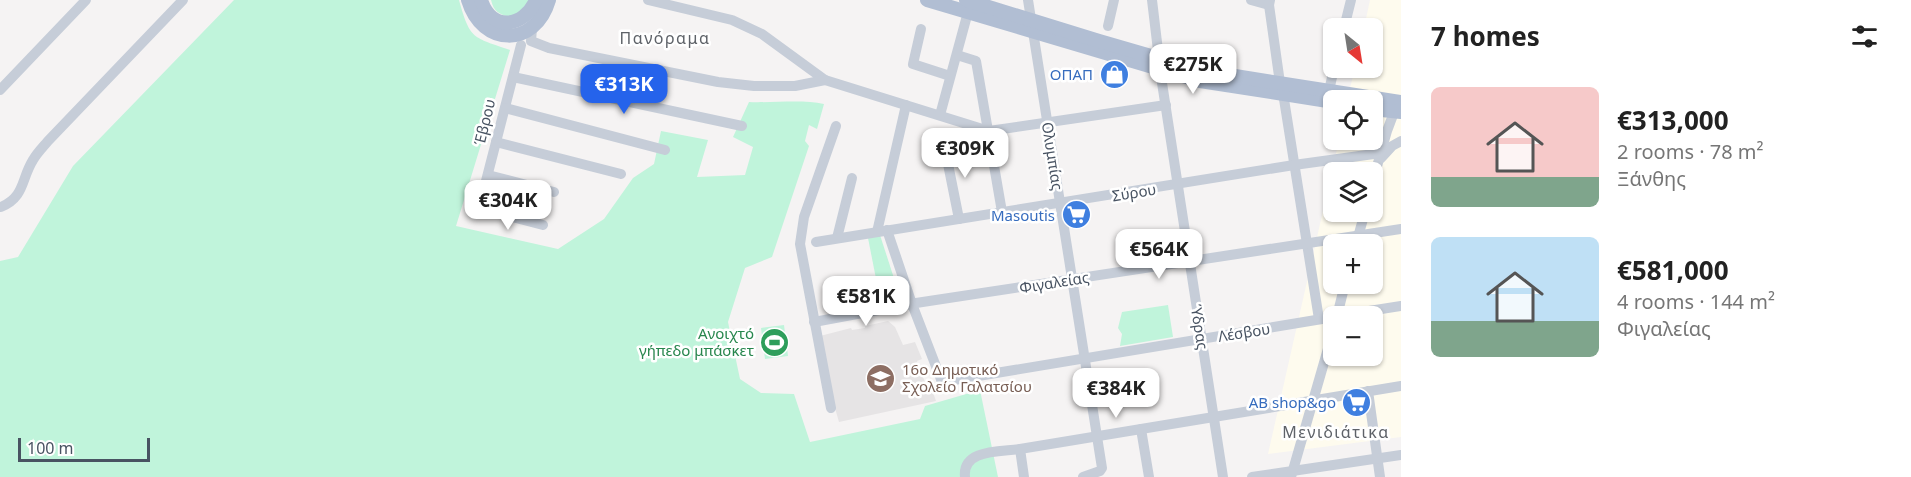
<!DOCTYPE html>
<meta charset="utf-8">
<style>
body{margin:0;font-family:"Noto Sans",sans-serif;background:#f6f6f6;color:#222;height:100vh;display:flex;flex-direction:column;font-size:22px;white-space:nowrap}
*{box-sizing:border-box;margin:0}
p{font-size:20px;color:#767676}
.icon{flex:none;width:33px;height:33px;fill:none;stroke:currentColor;stroke-width:2;stroke-linecap:round;stroke-linejoin:round}
.map{position:relative;flex:1;overflow:hidden}
.sheet{display:flex;flex-direction:column;background:#fff;width:510px}
.sheet>*{flex:none}
.needle{width:39px;rotate:150deg}
.buttons{position:absolute;left:1323px;top:18px;display:grid;gap:12px}
.buttons a{display:grid;place-items:center;width:60px;height:60px;border-radius:9px;background:#fff;box-shadow:0 2px 4px #0004;font-size:30px}
.scale{position:absolute;left:18px;bottom:15px;width:132px;box-sizing:border-box;padding-left:6px;border:3px solid #485362;border-top:0;font-size:16px;line-height:21px;white-space:nowrap;color:#485362;-webkit-text-stroke:4px #fff;paint-order:stroke}
.price{position:absolute;translate:-50% -51px;padding:0 14px;border-radius:12px;background:#fff;color:#222;font-size:20px;line-height:39px;filter:drop-shadow(0 2px 3px #0008)}
.price::after{content:'';position:absolute;left:50%;top:36px;width:18px;height:14px;margin-left:-9px;background:inherit;clip-path:polygon(0 0,100% 0,50% 100%)}
.price.selected{background:#2563eb;color:#fff}
ul{padding:0;list-style:none}
li{display:flex;align-items:center;gap:18px;height:150px;padding:0 30px}
li span{display:grid;place-items:center;flex:none;width:168px;height:120px;border-radius:9px;color:#555}
li>.icon{margin-inline-start:auto}
span .icon{width:72px;height:72px;fill:#fffc;stroke-width:1}
li b{font-size:26px}
h2{display:flex;justify-content:space-between;align-items:center;height:72px;padding:0 30px;font-size:26px}
main{display:flex;flex:1;min-height:0}
.map>svg:first-child{display:block}
</style>
<main>
<div class="map">
<svg width="1401" height="477" viewBox="0 0 1401 477">
<rect width="100%" height="100%" fill="#f5f3f3"/>
<path fill="#fefbee" fill-rule="evenodd" d="M 1370,0 L 1401,0 L 1401,437 L 1268,454 L 1339,140 L 1372,140 L 1372,100 L 1347,100 L 1355,68 L 1372,68 L 1372,28 L 1364,28 ZM 1334,172 L 1372,172 L 1372,212 L 1334,212 ZM 1334,244 L 1372,244 L 1372,284 L 1334,284 ZM 1334,316 L 1372,316 L 1372,356 L 1334,356 Z"/>
<polygon fill="#e6e4e5" points="888,321 895,327 903,345 915,342 922,359 917,361 926,385 930,384 936,401 839,422 831,394 820,336 851,328 852,330 865,328 865,326"/>
<g fill="#c0f4db">
<path d="M 234,0 L 459,0 C 470,40 473,37 510,50 L 456,226 L 558,249 L 604,219 L 633,178 L 654,164 L 661,131 L 708,140 L 697,177 L 745,175 L 753,147 L 733,137 L 749,102 C 772,103 803,99 824,104 L 817,129 L 809,125 L 805,141 L 809,146 L 772,257 L 745,268 L 728,322 L 740,379 L 761,393 L 794,394 L 810,442 L 920,419 L 925,406 L 980,390 L 998,477 L 0,477 L 0,261 L 18,257 L 73,166 Z"/>
<path d="M 491,0 L 532,0 L 512,18 C 500,14 494,13 491,0 Z"/>
<polygon points="880,235 901,300 881,304 868,238"/>
<polygon points="1168,305 1173,337 1120,346 1122,334 1118,328 1122,312"/>
<polygon points="784,325 788,356 765,359 761,328"/>
</g>
<g fill="none" stroke-linecap="round" stroke-linejoin="round">
<g stroke="#c6cdd8" stroke-width="10">
<polyline points="648,0 732,20 762,34 825,80 989,131 1166,105"/>
<polyline points="1028,0 1102,468 1100,471 1083,477"/>
<polyline points="1152,0 1159,59"/>
<polyline points="1251,0 1269,5"/>
<polyline points="1270,0 1269,5 1280,83"/>
<polyline points="1108,26 1114,0"/>
<polyline points="532,28 531,41 549,48 718,82 754,86 795,86 825,80"/>
<polyline points="1344,28 1351,0"/>
<polyline points="921,29 913,64 950,76"/>
<polyline points="521,45 479,208 543,225"/>
<polyline points="957,55 976,61 1002,212"/>
<polyline points="1160,70 1223,477"/>
<polyline points="513,77 742,126"/>
<polyline points="0,90 86,0"/>
<polyline points="1329,91 1334,68"/>
<polyline points="1283,93 1319,319"/>
<polyline points="505,108 665,150"/>
<polyline points="940,115 968,12"/>
<polyline points="496,142 621,174"/>
<polyline points="944,144 959,219"/>
<polyline points="1381,158 1392,146 1401,141"/>
<polyline points="488,175 554,192"/>
<polyline points="1372,184 1387,131 1396,107"/>
<path d="M 1,207 C 25,197 21,179 33,160 C 37,153 43,147 48,141 L 183,0"/>
<polyline points="887,230 912,304 942,382 1334,317"/>
<polyline points="877,232 906,105"/>
<polyline points="837,238 852,178"/>
<polyline points="816,242 1294,165 1381,153"/>
<polyline points="1356,244 1365,212"/>
<polyline points="1337,316 1401,306"/>
<polyline points="1337,316 1345,284"/>
<polyline points="814,322 916,303 1401,229"/>
<polyline points="1368,391 1380,477"/>
<polyline points="831,408 800,244 804,217 836,126"/>
<polyline points="1141,429 1149,477"/>
<polyline points="1020,449 1024,477"/>
<path d="M 965,477 C 962,449 1000,452 1020,449 L 1401,386"/>
<polyline points="1252,477 1401,455"/>
<polyline points="1291,477 1334,328"/>
</g>
<g stroke="#b1bed3" stroke-width="14">
<path d="M 468,0 C 482,47 535,48 549,0"/>
<path d="M 481,0 C 491,32 524,28 536,0"/>
<polyline points="927,0 1200,81 1334,102"/>
<polyline points="966,0 1099,41 1182,65 1235,76 1401,102"/>
<polyline points="1372,109 1401,112"/>
</g>
</g>
<defs>
<symbol id="shop-disc" viewBox="-11 -11 22 22"><circle r="9.5" fill="#3f7fe0" stroke="#fff"/><path d="M-5-2.5h2.3a2.7 3.5 0 0 1 5.4 0H5L5.5 6h-11ZM-1.5-2.5h3a1.5 2.3 0 0 0-3 0Z" fill="#fff"/></symbol>
<symbol id="supermarket-disc" viewBox="-11 -11 22 22"><circle r="9.5" fill="#3f7fe0" stroke="#fff"/><path d="M-6-5.5h2.5l.6 2H6L4.5 2H-2.5L-4.4-4H-6ZM-1.5 3.2a1.3 1.3 0 1 0 .1 0ZM3 3.2a1.3 1.3 0 1 0 .1 0Z" fill="#fff"/></symbol>
<symbol id="stadium-disc" viewBox="-11 -11 22 22"><circle r="9.5" fill="#2e9e5b" stroke="#fff"/><path d="M0-5a6.5 5 0 1 0 0 10a6.5 5 0 1 0 0-10ZM-3.5-1.8h7v3.6h-7Z" fill="#fff"/></symbol>
<symbol id="school-disc" viewBox="-11 -11 22 22"><circle r="9.5" fill="#8d6e63" stroke="#fff"/><path d="M0-5L7-2L0 1L-7-2ZM-4 1L0 2.5L4 1V4Q0 6-4 4Z" fill="#fff"/></symbol>
</defs>
<g fill-rule="evenodd">
<use href="#shop-disc" x="1098" y="58" width="33" height="33"/>
<use href="#supermarket-disc" x="1060" y="198" width="33" height="33"/>
<use href="#stadium-disc" x="758" y="326" width="33" height="33"/>
<use href="#school-disc" x="864" y="362" width="33" height="33"/>
<use href="#supermarket-disc" x="1340" y="386" width="33" height="33"/>
</g>
<g text-anchor="middle" dominant-baseline="central" stroke-width="5" stroke-linejoin="round" paint-order="stroke">
<g font-size="15" fill="#366cbe" stroke="#fff" text-anchor="end">
<text x="1093" y="74">ΟΠΑΠ</text>
<text x="1055" y="215">Masoutis</text>
<text x="1336" y="402">AB shop&amp;go</text>
</g>
<g font-size="15" fill="#485362" stroke="#fff">
<text transform="translate(484 122) rotate(-76)">Έβρου</text>
<text transform="translate(1053 156) rotate(81)">Ολυμπίας</text>
<text transform="translate(1134 192) rotate(-9)">Σύρου</text>
<text transform="translate(1054 282) rotate(-9)">Φιγαλείας</text>
<text transform="translate(1200 327) rotate(81)">Ύδρας</text>
<text transform="translate(1244 332) rotate(-9)">Λέσβου</text>
</g>
<g font-size="15" fill="#27864d" stroke="#fff" text-anchor="end">
<text x="754" y="333">Ανοιχτό<tspan x="754" dy="17">γήπεδο μπάσκετ</tspan></text>
</g>
<g font-size="15" fill="#785e54" stroke="#fff" text-anchor="start">
<text x="902" y="369">16ο Δημοτικό<tspan x="902" dy="17">Σχολείο Γαλατσίου</tspan></text>
</g>
<g font-size="16" letter-spacing="1.5" fill="#5e6268" stroke="#fff">
<text x="665" y="38">Πανόραμα</text>
<text x="1336" y="432">Μενιδιάτικα</text>
</g>
</g>
</svg>
<div class="buttons">
<a><svg class="needle" viewBox="-14 -14 28 28"><path d="M0-13l5 13h-10z" fill="#e53935"/><path d="M0 13l5-13h-10z" fill="#767676"/></svg></a>
<a><svg class="icon" aria-label="locate" viewBox="0 0 24 24"><circle cx="12" cy="12" r="6"/><path d="M12 2v4M12 18v4M2 12h4M18 12h4"/></svg></a>
<a><svg class="icon" aria-label="layers" viewBox="0 0 24 24"><path d="M12 4l9 5-9 5-9-5zM3 14l9 5 9-5"/></svg></a>
<a>+</a>
<a>−</a>
</div>
<div class="scale">100 m</div>
<b class="price" style="left:1193px;top:95px">€275K</b>
<b class="price selected" style="left:624px;top:115px">€313K</b>
<b class="price" style="left:965px;top:179px">€309K</b>
<b class="price" style="left:508px;top:231px">€304K</b>
<b class="price" style="left:1159px;top:280px">€564K</b>
<b class="price" style="left:866px;top:327px">€581K</b>
<b class="price" style="left:1116px;top:419px">€384K</b>
</div>
<section class="sheet">
<h2>7 homes<svg class="icon" aria-label="filters" viewBox="0 0 24 24"><path d="M4 7h16M4 17h16"/><circle cx="9" cy="7" r="2"/><circle cx="15" cy="17" r="2"/></svg></h2>
<ul>
<li><span style="background:linear-gradient(#f6c9c9 75%,#7fa58c 0)"><svg class="icon" aria-label="home" viewBox="0 0 24 24"><path d="M3 11l9-7 9 7M6 9v11h12V9"/></svg></span><div><b>€313,000</b><p>2 rooms · 78 m²</p><p>Ξάνθης</p></div></li>
<li><span style="background:linear-gradient(#bfe0f5 70%,#7fa58c 0)"><svg class="icon" aria-label="home" viewBox="0 0 24 24"><path d="M3 11l9-7 9 7M6 9v11h12V9"/></svg></span><div><b>€581,000</b><p>4 rooms · 144 m²</p><p>Φιγαλείας</p></div></li>
</ul>
</section>
</main>
